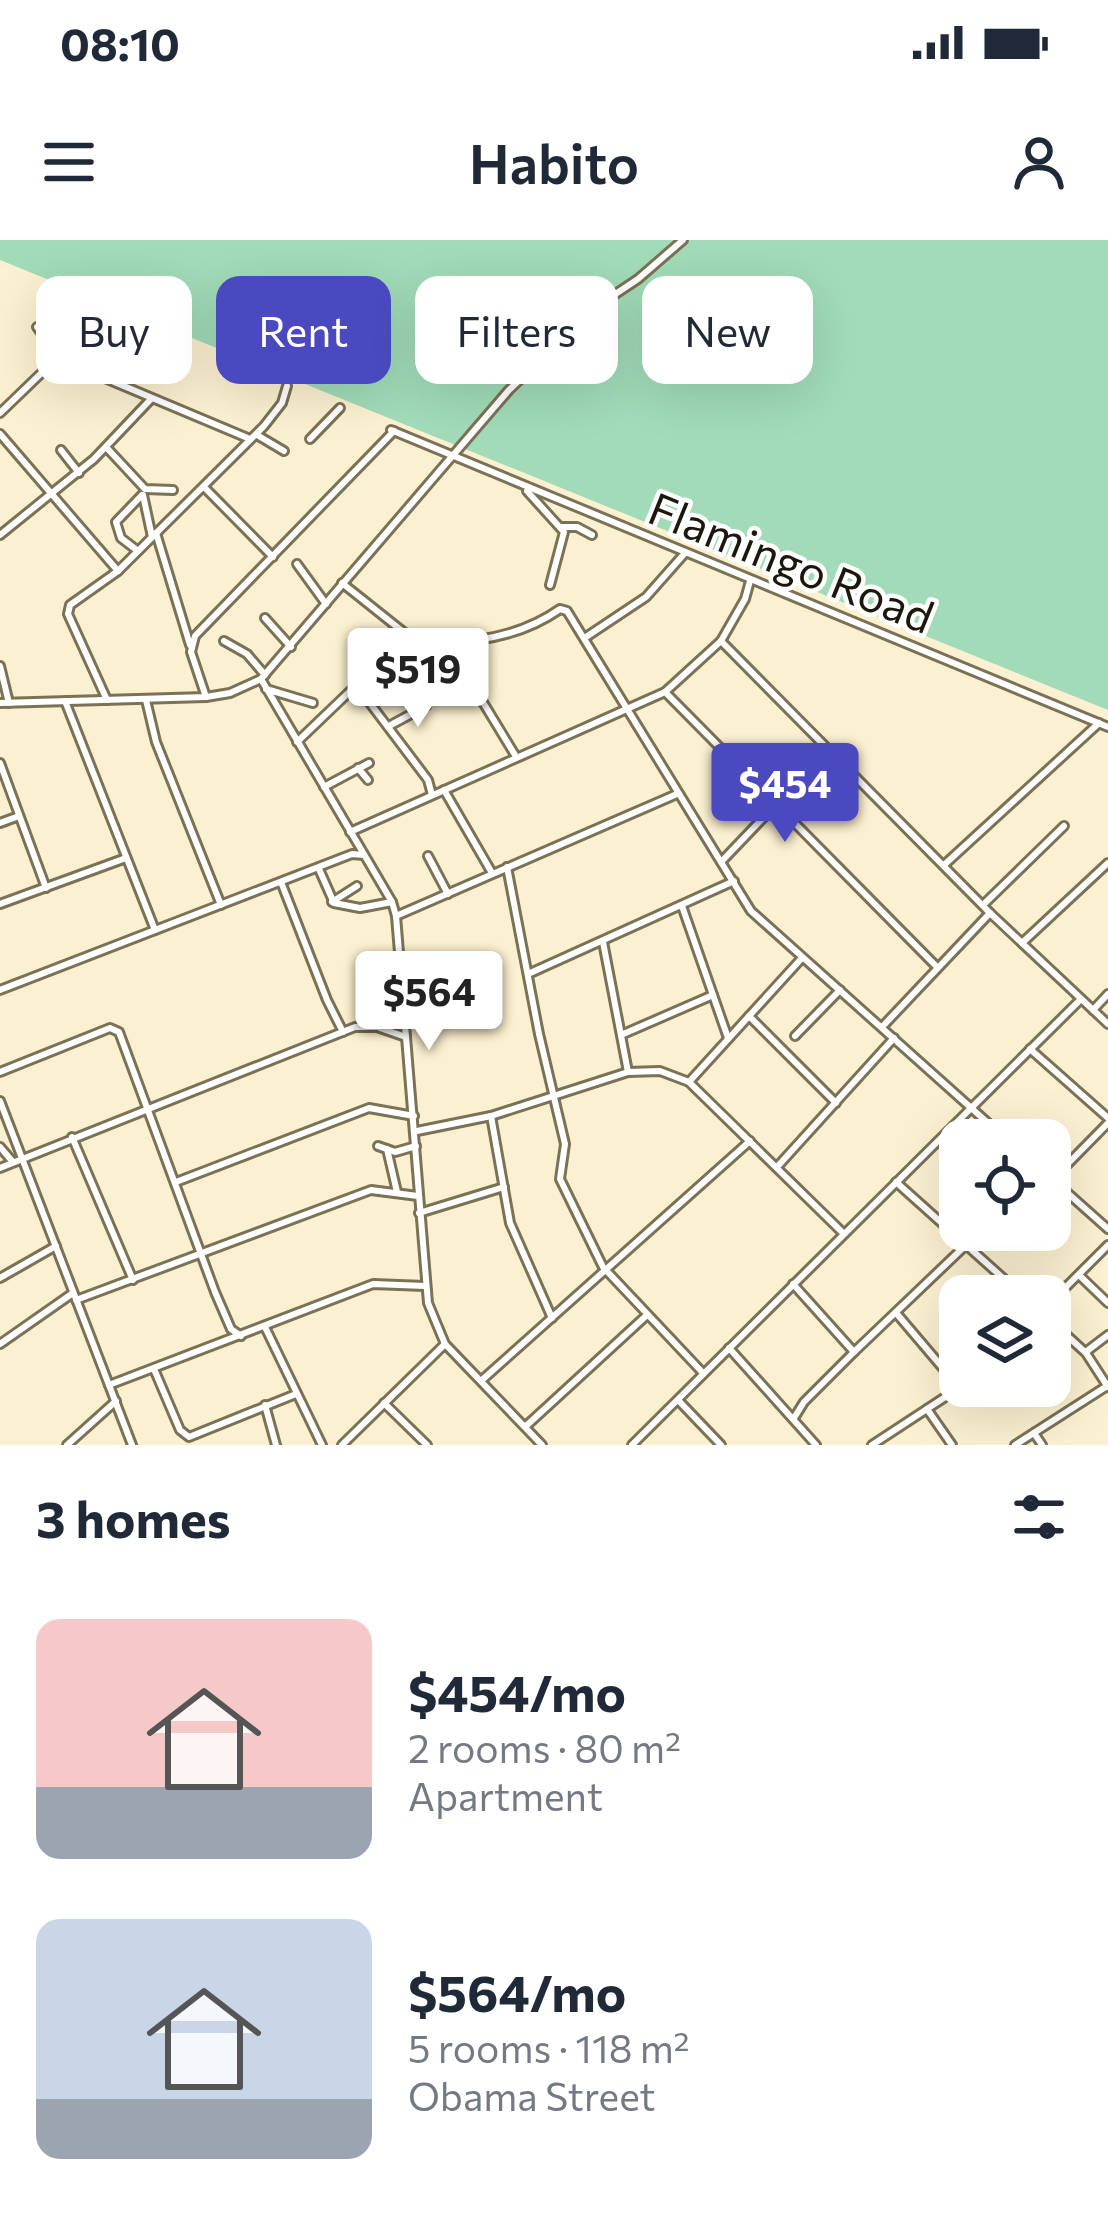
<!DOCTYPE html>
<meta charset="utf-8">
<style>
body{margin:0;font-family:Commissioner,sans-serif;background:#f6f6f7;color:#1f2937;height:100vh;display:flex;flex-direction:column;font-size:45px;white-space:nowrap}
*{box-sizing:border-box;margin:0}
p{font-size:39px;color:#747a83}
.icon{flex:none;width:66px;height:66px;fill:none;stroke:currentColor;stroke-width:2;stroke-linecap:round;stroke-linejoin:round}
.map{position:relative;height:1205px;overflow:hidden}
.panel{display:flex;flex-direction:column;background:#fff;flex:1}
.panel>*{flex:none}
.guide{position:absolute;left:36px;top:36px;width:1038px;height:108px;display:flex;gap:24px}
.tools{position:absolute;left:939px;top:879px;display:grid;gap:24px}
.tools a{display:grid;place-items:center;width:132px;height:132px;border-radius:24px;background:#fff;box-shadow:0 12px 48px #0002;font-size:60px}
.price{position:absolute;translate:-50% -102px;padding:0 27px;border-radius:12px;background:#fff;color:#222;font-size:39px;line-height:78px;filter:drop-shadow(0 3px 6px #0008)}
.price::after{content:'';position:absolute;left:50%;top:72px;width:36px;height:27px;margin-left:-18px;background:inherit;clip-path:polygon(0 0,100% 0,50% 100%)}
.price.selected{background:#4b49c0;color:#fff}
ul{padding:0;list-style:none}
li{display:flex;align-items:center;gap:36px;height:300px;padding:0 36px}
li span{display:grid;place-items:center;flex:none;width:336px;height:240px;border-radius:24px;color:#555}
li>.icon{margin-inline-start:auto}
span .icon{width:144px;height:144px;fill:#fffc;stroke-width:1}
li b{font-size:51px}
h2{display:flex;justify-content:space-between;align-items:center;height:144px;padding:0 36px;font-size:51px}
.tag{padding:0 42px;border-radius:24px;background:#fff;box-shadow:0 12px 48px #0002;font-size:42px;line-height:108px}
.tag.selected{background:#4b49c0;color:#fff}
.status{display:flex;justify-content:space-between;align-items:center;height:84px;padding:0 60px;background:#fff;direction:ltr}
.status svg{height:33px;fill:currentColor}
header{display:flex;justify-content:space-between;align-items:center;height:156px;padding:0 36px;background:#fff;font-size:54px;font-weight:600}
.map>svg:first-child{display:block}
</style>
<div class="status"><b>08:10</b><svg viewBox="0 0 49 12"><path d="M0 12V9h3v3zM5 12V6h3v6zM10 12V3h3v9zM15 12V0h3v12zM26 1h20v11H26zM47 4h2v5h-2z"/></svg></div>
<header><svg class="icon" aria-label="menu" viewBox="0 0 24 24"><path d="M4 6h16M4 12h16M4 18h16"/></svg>Habito<svg class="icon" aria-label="person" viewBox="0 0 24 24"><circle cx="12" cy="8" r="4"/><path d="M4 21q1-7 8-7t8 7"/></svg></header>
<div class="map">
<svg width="1108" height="1205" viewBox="0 0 1108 1205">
<rect width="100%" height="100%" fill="#fbf0d0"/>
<polygon fill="#a1dbb7" points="0,0 1108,0 1108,470 0,20"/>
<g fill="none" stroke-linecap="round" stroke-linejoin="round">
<defs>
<g id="street">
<polyline points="37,87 58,116 69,123 250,199"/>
<polyline points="0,173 85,91 93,79 93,71"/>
<polyline points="391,190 1108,487"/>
<polyline points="0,194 118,331"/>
<polyline points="257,195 284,211"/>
<polyline points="310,199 340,168"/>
<polyline points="106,207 145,249 173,250"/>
<polyline points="61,210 79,233"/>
<polyline points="204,247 273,317"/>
<polyline points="527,251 564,292 550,345"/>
<polyline points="143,255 152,297"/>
<polyline points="561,287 577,287 592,295"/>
<polyline points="156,293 190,405"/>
<polyline points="0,295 94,219 151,159"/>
<polyline points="138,311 121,298 116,282 142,255"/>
<polyline points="297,324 326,364"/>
<path d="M 342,343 L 416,402 C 466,405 519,398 560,369 L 567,371 L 751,671 L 1007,900"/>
<polyline points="265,378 291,407"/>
<polyline points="586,397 646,357 685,313"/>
<polyline points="224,401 247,414 265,435"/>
<polyline points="721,401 990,673 1108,784"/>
<polyline points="447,403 515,515"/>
<polyline points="0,426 9,463"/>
<polyline points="261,439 392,662 396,676 428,1063 445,1104 542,1205"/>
<polyline points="357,446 428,540 432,555"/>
<polyline points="266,449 313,463"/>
<polyline points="665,452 937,727"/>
<polyline points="206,457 191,412 195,396 394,191"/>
<polyline points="107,460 68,374 70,365 118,331 264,186 282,163 287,146"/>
<polyline points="146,460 156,502 221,665"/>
<polyline points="65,461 155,690"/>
<polyline points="0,463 206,457 230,453 261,439 509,150 599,65 638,39 683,0"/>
<polyline points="389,486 426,466"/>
<polyline points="297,502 368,434 411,401"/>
<polyline points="0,523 46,648"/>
<polyline points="358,528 368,540"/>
<polyline points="324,547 369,523"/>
<polyline points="444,550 492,633"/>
<polyline points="0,583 19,576"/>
<polyline points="350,592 665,452 721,401 745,359 750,341"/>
<polyline points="428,616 448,654"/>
<polyline points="722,621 827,511"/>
<polyline points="944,625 1099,483"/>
<polyline points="507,627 539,794 565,904 560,939 603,1027 703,1133"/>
<polyline points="319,629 334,663 360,668 392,662"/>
<polyline points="281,642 327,760 343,792"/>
<polyline points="332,662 357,646"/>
<polyline points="0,664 126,618"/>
<polyline points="983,665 1064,586"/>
<polyline points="682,666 728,798"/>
<polyline points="396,676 677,554"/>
<polyline points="603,702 628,832"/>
<polyline points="1022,703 1108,623"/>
<polyline points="528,734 734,641"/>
<polyline points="0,750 352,614 364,615"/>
<polyline points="1093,770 1108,754"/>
<polyline points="749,776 836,863"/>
<polyline points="882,787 990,673"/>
<polyline points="621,795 713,755"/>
<polyline points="795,796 840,750"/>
<polyline points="1030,809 1108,878"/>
<polyline points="0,832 110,788 119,792 215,1052 231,1089 241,1096"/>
<polyline points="689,842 801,719"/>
<polyline points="0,861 132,1205"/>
<polyline points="491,876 510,983 552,1078"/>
<polyline points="417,891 491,876 628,832 660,831 689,842 844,994"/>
<polyline points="72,897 133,1040"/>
<polyline points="378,906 395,912 416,906"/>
<polyline points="0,907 12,921"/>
<polyline points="387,909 397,952"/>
<polyline points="777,927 894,798"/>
<polyline points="0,928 355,787 377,787 406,797"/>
<polyline points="1052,940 1108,883"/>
<polyline points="1053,940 1108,989"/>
<polyline points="176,942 369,868 414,876"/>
<polyline points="896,942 1023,1056"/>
<polyline points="419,973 504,947"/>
<polyline points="1079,1035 1108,1063"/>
<polyline points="0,1038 56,1006"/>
<polyline points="793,1044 854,1112"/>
<polyline points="76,1060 371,950 418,956"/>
<polyline points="1050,1063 1108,1005"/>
<polyline points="897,1074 959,1147"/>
<polyline points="1050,1080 1086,1113 1108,1147"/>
<polyline points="265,1087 322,1205"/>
<polyline points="0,1104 73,1053"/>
<polyline points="729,1108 816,1205"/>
<polyline points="1087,1111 1108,1095"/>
<polyline points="154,1129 180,1190 189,1197 296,1154"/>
<polyline points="482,1140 750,901"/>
<polyline points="109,1145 373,1044 425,1046"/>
<polyline points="678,1160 721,1205"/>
<polyline points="384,1163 427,1205"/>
<polyline points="265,1165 276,1205"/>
<polyline points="927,1169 952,1205"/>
<polyline points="794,1178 804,1162 854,1112 966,1005"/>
<polyline points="526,1186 647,1075"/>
<polyline points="1034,1193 1042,1205"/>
<polyline points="67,1205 116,1161"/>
<polyline points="342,1205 445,1104"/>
<polyline points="632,1205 1080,760"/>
<polyline points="872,1205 962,1146"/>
<polyline points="1015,1205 1107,1146"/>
</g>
</defs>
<use href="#street" stroke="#7b7154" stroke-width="12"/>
<use href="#street" stroke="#fff" stroke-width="6"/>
</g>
<g text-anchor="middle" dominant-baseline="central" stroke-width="9" stroke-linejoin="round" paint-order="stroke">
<g font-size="45" fill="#1b170b" stroke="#fff">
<text transform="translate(792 321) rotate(22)">Flamingo Road</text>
</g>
</g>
</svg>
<div class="tools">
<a><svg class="icon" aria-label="locate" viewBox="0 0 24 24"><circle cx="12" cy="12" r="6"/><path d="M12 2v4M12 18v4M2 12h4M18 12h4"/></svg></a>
<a><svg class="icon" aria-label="layers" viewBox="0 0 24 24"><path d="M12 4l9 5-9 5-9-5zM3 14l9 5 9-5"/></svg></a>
</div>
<b class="price" style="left:418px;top:490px">$519</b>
<b class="price selected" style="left:785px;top:605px">$454</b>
<b class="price" style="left:429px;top:813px">$564</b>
<div class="guide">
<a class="tag">Buy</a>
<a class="tag selected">Rent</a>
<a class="tag">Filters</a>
<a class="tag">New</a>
</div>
</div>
<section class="panel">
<h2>3 homes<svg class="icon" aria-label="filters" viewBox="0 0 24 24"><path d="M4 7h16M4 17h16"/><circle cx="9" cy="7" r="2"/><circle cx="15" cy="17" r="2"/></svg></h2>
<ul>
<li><span style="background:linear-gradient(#f6c9c9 70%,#9aa5b1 0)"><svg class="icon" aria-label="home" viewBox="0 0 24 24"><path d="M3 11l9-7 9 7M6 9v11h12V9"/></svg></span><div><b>$454/mo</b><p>2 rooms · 80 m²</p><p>Apartment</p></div></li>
<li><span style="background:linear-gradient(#c9d6e8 75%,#9aa5b1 0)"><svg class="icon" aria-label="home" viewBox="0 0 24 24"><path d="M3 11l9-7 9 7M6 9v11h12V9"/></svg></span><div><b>$564/mo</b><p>5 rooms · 118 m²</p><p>Obama Street</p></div></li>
</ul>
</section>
